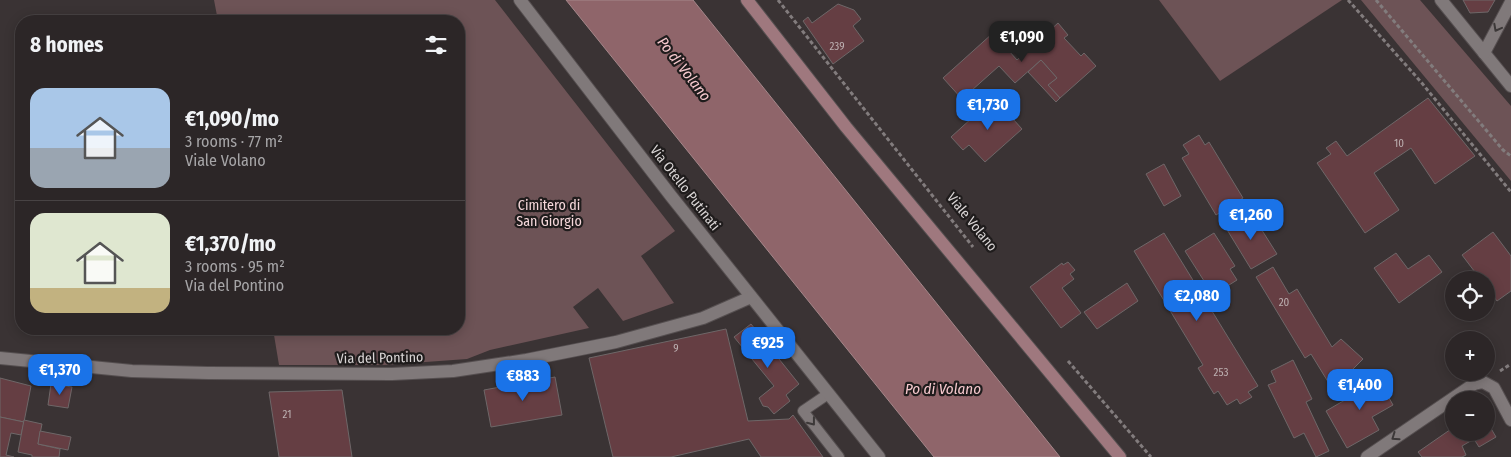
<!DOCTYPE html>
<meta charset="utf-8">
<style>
body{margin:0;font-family:"Fira Sans Condensed",sans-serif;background:#342e2f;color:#f1f3f6;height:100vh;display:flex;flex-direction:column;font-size:19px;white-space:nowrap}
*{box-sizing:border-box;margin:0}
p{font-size:16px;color:#a6a5a7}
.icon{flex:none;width:28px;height:28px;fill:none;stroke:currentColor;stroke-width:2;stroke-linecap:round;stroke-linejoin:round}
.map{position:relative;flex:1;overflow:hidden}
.panel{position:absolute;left:15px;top:15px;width:450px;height:320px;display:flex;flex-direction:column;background:#2c2627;border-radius:20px;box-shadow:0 2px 12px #0003,0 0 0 1px #484344}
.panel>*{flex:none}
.tools{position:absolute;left:1445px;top:271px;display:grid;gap:10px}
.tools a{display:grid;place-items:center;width:50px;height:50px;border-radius:50%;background:#2c2627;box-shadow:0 2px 12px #0003,0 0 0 1px #484344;font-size:25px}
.price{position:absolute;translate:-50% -42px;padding:0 11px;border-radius:10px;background:#1a73e8;color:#fff;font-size:16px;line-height:32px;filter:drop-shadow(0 1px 2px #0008)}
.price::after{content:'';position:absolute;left:50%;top:30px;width:15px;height:11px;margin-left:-8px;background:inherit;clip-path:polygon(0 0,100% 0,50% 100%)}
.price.current{background:#222;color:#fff}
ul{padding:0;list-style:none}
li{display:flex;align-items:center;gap:15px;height:125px;padding:0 15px}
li+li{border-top:1px solid #484344}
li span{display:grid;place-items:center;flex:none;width:140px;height:100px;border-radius:15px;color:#555}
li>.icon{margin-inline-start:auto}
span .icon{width:60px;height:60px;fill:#fffc;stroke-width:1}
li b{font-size:21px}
h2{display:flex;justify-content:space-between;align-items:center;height:60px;padding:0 15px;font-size:21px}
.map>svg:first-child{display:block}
</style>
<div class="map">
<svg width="1511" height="457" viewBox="0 0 1511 457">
<rect width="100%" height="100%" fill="#3a3334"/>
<g fill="#6d5356">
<polygon points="214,0 495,0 675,231 641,256 674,303 623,321 598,288 573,307 589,328 490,350 467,359 384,365 279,365 273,329 459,329 459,21 218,21"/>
<polygon points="1159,0 1342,0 1220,81"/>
<polygon points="1361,0 1420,0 1511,106 1511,181"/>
</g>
<polygon fill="#8f656a" stroke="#a5878a" points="566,0 693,0 1060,457 934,457"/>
<g fill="#653e43" stroke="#6e6768">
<polygon points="1463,0 1495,0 1488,12 1470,13"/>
<polygon points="838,4 854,10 861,19 853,26 864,41 833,64 803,21 808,17 812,23"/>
<polygon points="1058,23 1068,35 1064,38 1081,56 1084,53 1096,66 1060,98 1048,85 1057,78 1041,60 1015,83 999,66 962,99 943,78 993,33 1017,60"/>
<polygon points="1041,60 1057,78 1048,85 1060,98 1056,102 1028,72"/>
<polygon points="994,98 1022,129 985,162 969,145 963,150 951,137"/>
<polygon points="1428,98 1475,156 1435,184 1411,148 1374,173 1399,210 1365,233 1317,163 1331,154 1326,148 1336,141 1347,156"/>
<polygon points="1199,135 1205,145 1209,142 1243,198 1216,215 1182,158 1189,154 1183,145"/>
<polygon points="1164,164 1181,196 1164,206 1146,174"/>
<polygon points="1251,213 1277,254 1251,269 1226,228"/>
<polygon points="1493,232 1511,256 1511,291 1497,301 1486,287 1486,280 1481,280 1462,255"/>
<polygon points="1164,233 1258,386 1248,392 1252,397 1240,404 1237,399 1227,405 1218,391 1214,394 1198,368 1203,365 1134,251"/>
<polygon points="1214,233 1235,266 1230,269 1237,280 1213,295 1185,251"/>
<polygon points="1396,253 1408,269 1429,255 1442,272 1399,303 1374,268"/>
<polygon points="1068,262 1075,270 1070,274 1074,279 1062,288 1081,313 1061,328 1030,287 1062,263 1063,265"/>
<polygon points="1273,267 1289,294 1297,289 1332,347 1341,339 1363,359 1347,375 1330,385 1311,354 1305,358 1256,277"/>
<polygon points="1127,283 1138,301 1097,329 1084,312"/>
<polygon points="751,324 799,384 786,395 790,401 774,414 768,407 763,406 759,398 774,386 734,337"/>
<polygon points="726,329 748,421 789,419 793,415 823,457 761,457 749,439 671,457 613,457 589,358"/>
<polygon points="1293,360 1312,399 1306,402 1329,451 1316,457 1304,433 1294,438 1268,385 1276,382 1271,371"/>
<polygon points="1375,373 1393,405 1372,417 1379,430 1347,448 1326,411 1357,393 1353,386"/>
<polygon points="555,377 562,415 491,427 484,390"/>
<polygon points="0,378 31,386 24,422 0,417"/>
<polygon points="51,384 72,387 68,408 48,405"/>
<polygon points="342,390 352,457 279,457 269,392"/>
<polygon points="0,417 24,422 21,435 11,433 6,455 14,457 0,457"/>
<polygon points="24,420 42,424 38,444 60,449 59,457 32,457 32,455 18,452"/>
<polygon points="1486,420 1496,437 1479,447 1474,439 1462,446 1466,455 1462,457 1422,457 1418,452 1454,427 1454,432 1486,432"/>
<polygon points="40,431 71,437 68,450 38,444"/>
</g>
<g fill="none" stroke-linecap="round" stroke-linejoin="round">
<defs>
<polyline id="lane" points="828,394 803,411 839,457"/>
<g id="street">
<polyline points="520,0 671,196 879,457"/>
<polyline points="1441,0 1511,86"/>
<polyline points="1484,53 1511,2"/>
<polyline points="0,358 132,371 208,373 392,374 453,371 526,360 616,342 703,318 751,297"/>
<polyline points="1367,457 1474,384 1483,382 1494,388 1511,420"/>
</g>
<polyline id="secondary" points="747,0 846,127 1120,457"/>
</defs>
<use href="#lane" stroke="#554f50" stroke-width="12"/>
<use href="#street" stroke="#554f50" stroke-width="14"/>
<use href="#secondary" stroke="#554f50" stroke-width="14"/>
<g stroke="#827c7d" stroke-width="3" stroke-dasharray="4 2.5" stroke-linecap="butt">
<polyline points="778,0 973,247"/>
<polyline points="1348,0 1421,82 1511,192"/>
<polyline points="1376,0 1503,150 1511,156"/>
<polyline points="1068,361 1151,457"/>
<polyline points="1500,371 1511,364"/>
</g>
<use href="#lane" stroke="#80797a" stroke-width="10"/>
<use href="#street" stroke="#80797a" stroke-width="12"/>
<use href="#secondary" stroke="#9f787e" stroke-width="12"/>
</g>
<defs><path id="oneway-chevron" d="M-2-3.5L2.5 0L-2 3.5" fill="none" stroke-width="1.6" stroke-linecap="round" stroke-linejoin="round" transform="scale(1.25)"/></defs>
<g stroke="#3c3838">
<use href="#oneway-chevron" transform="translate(1497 28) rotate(118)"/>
<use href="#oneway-chevron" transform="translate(812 422) rotate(52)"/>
<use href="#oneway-chevron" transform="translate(1395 437) rotate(145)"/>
</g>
<g text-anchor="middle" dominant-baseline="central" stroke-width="4.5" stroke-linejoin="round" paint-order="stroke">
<g font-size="11" fill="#bcafb0">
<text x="837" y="46">239</text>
<text x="1399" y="143">10</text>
<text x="1284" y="302">20</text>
<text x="676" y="348">9</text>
<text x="1221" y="372">253</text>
<text x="287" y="414">21</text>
</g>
<g font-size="14" fill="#d9d5d5" stroke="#1f1c1c">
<text transform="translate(685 188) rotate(52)">Via Otello Putinati</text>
<text transform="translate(972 222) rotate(51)">Viale Volano</text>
<text transform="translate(380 358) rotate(-1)">Via del Pontino</text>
</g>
<g font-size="14" fill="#f6d8db" stroke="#1f1c1c">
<text x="549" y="205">Cimitero di<tspan x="549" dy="16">San Giorgio</tspan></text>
</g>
<g font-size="15" font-style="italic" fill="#f6c9ce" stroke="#1f1c1c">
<text transform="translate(684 69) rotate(52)">Po di Volano</text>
<text x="943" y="389">Po di Volano</text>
</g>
</g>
</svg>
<div class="tools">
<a><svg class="icon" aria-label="locate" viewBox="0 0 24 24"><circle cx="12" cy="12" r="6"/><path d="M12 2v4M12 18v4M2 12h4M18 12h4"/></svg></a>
<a>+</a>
<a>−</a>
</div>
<b class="price current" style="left:1022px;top:63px">€1,090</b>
<b class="price" style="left:988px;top:131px">€1,730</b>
<b class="price" style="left:1251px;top:241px">€1,260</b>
<b class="price" style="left:1197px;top:322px">€2,080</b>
<b class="price" style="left:768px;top:369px">€925</b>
<b class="price" style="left:60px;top:396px">€1,370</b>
<b class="price" style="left:523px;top:402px">€883</b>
<b class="price" style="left:1360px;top:411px">€1,400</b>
<section class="panel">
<h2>8 homes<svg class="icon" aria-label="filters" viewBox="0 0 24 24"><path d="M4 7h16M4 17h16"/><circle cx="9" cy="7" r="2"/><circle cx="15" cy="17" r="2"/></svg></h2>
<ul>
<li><span style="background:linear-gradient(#a9c7e8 60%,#9aa5b1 0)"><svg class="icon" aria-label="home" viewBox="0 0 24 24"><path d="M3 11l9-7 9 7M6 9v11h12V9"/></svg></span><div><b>€1,090/mo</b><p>3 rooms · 77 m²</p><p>Viale Volano</p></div></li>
<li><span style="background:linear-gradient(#dfe7d0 75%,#c2b280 0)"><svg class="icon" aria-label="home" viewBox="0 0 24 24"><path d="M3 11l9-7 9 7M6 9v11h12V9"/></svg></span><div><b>€1,370/mo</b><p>3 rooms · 95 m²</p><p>Via del Pontino</p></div></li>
</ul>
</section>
</div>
